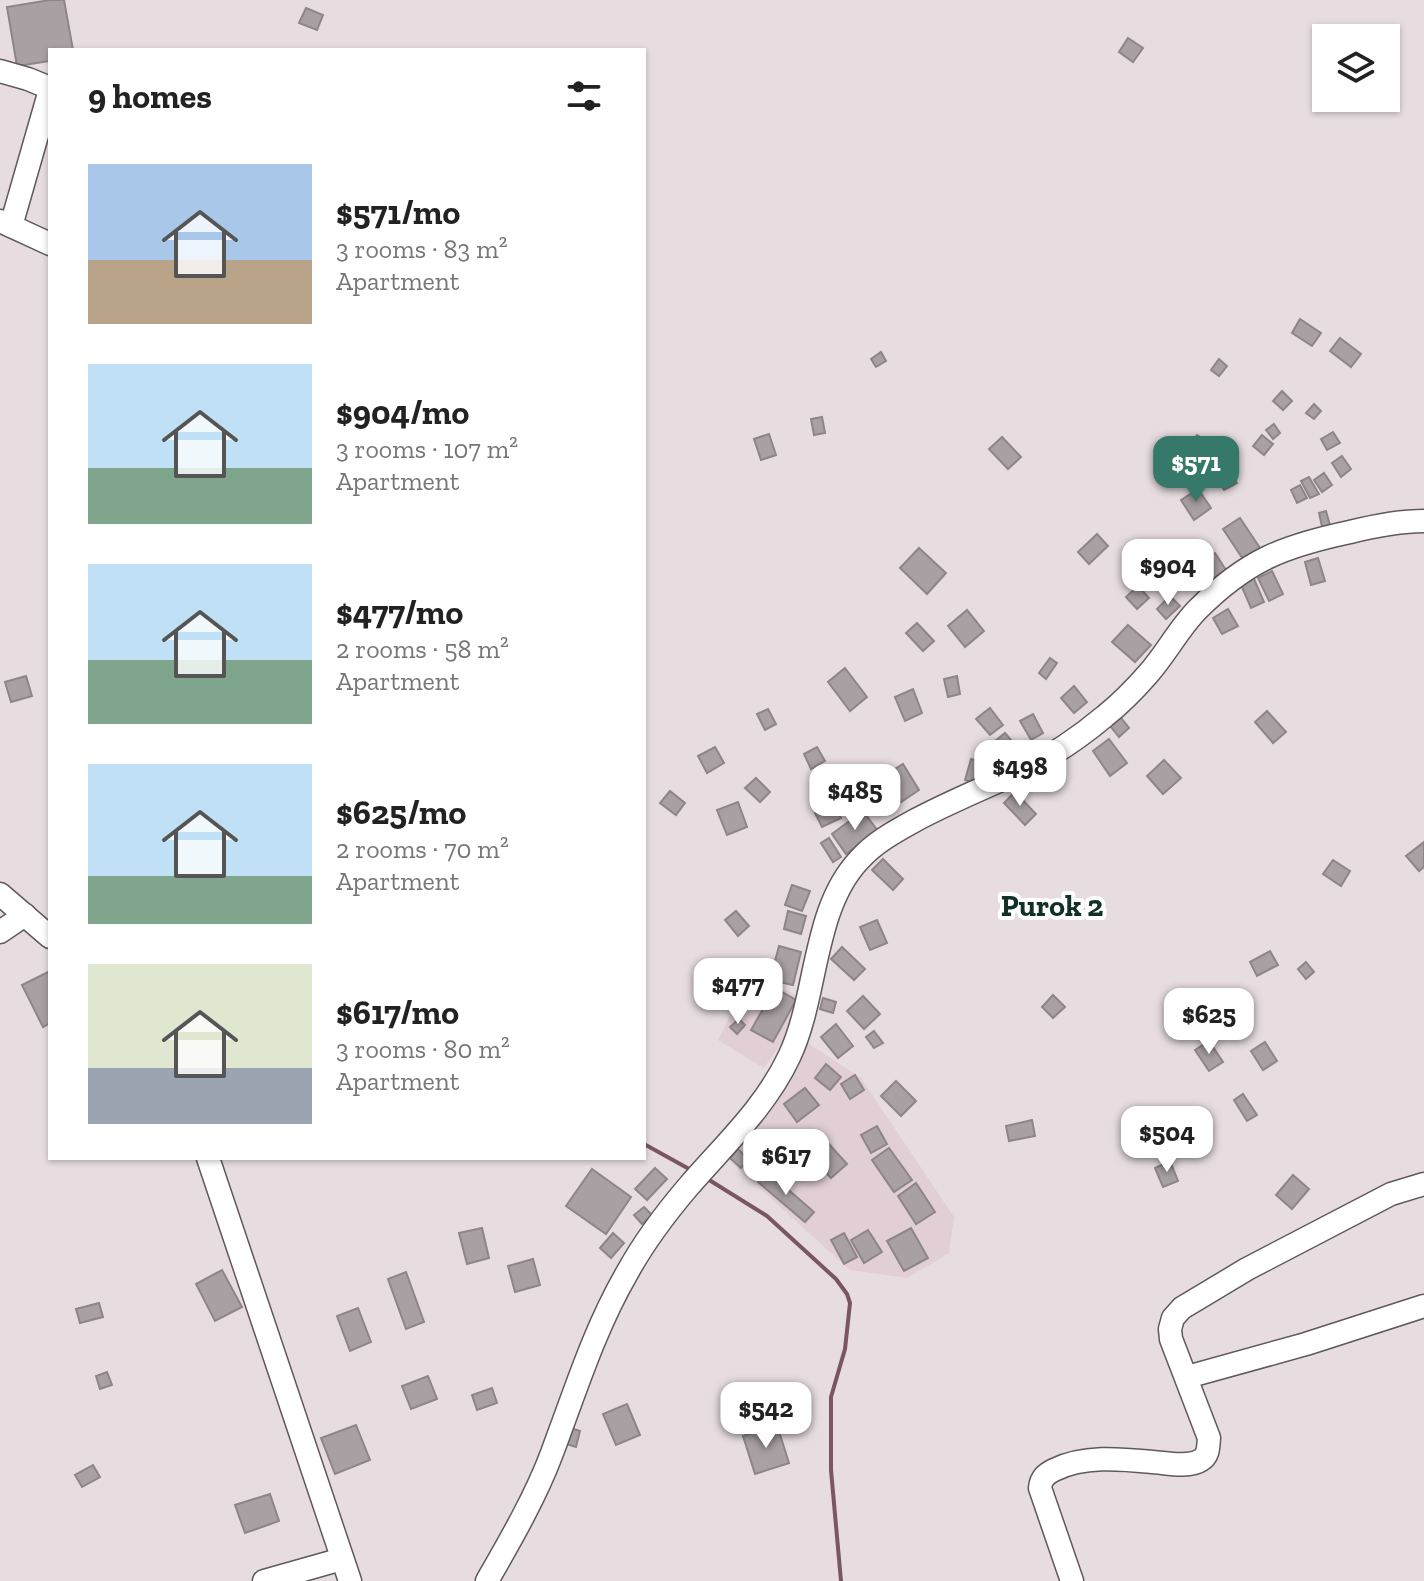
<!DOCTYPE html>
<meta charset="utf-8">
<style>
body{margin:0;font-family:"Zilla Slab",serif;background:#f2f2f2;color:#222;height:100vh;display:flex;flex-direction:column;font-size:30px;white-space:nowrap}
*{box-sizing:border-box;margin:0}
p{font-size:26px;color:#767676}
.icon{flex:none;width:44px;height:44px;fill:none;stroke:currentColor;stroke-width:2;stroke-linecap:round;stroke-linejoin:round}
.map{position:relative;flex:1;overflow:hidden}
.panel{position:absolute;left:48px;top:48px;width:598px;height:1112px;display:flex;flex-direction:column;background:#fff;border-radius:0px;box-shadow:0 2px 6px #0004}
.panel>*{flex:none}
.tools{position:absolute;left:1312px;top:24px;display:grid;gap:16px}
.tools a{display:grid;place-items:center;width:88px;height:88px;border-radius:0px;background:#fff;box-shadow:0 2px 6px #0004;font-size:40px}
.price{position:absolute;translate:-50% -68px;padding:0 18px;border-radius:16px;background:#fff;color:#222;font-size:26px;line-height:52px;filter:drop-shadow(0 2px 4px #0008)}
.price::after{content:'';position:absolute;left:50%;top:48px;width:24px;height:18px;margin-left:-12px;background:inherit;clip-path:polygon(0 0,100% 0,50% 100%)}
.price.active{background:#367869;color:#fff}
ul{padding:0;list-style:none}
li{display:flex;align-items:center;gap:24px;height:200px;padding:0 40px}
li span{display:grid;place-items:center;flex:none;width:224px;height:160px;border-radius:0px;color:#555}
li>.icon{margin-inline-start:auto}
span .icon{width:96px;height:96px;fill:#fffc;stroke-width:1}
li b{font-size:34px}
h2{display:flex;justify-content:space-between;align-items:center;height:96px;padding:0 40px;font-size:34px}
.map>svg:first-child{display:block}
</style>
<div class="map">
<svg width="1424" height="1581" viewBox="0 0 1424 1581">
<rect width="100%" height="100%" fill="#e7dde0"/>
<g fill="#e1cfd5">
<polygon points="752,973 803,999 788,1034 764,1068 718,1040"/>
<polygon points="803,1040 861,1078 954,1217 949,1253 907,1278 850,1270 726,1158"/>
</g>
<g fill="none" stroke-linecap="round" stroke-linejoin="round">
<g stroke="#7a5562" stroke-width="4">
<polyline points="644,1144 691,1170"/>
<polyline points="706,1178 767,1216 836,1279 847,1294 850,1303 845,1349 831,1397 831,1470 841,1581"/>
</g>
</g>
<g fill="#a9a0a3" stroke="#8e8588" stroke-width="2">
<polygon points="50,0 64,0 73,50 50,50 50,61 17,66 7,7"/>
<polygon points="306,8 323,15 317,30 299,23"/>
<polygon points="1128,38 1143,48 1133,62 1119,52"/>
<polygon points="1300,319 1321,333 1312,346 1292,333"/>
<polygon points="1340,338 1361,354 1351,367 1330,351"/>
<polygon points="881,352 886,361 876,367 871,359"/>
<polygon points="1219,359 1227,366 1219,376 1211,370"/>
<polygon points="1282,391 1292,401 1283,410 1273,401"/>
<polygon points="1314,404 1321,411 1314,419 1306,413"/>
<polygon points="822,417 825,433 814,435 811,419"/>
<polygon points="1274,424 1280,433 1273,439 1266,430"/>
<polygon points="1333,432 1340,443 1327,450 1321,439"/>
<polygon points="769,434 776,455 761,460 754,439"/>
<polygon points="1197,435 1219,449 1209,465 1188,451"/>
<polygon points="1262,435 1273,444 1264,455 1253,446"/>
<polygon points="1002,437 1021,457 1008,469 989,449"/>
<polygon points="1342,456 1351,469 1341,477 1332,463"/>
<polygon points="1228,468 1237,483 1224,490 1215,476"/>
<polygon points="1324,473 1332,485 1322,492 1314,480"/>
<polygon points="1309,477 1319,494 1310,498 1301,481"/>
<polygon points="1300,485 1307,498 1297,503 1291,490"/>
<polygon points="1198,489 1211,508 1194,520 1181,500"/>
<polygon points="1326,511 1331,529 1323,531 1319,513"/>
<polygon points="1240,518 1260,548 1243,559 1223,529"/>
<polygon points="1097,534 1108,546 1089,564 1078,552"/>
<polygon points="919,548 946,573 927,594 900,568"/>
<polygon points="1215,553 1226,570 1214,578 1203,560"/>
<polygon points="1318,558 1325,581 1311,585 1305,562"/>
<polygon points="1272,571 1283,594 1269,601 1258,578"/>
<polygon points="1254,579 1264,602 1251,608 1241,585"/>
<polygon points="1138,586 1149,598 1137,609 1126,597"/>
<polygon points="1170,596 1180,606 1166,619 1157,609"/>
<polygon points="1228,609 1238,626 1222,634 1213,618"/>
<polygon points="967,610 984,631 965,647 948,626"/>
<polygon points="917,623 934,641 923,651 906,633"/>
<polygon points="1128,625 1151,645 1135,662 1112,642"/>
<polygon points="1050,658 1057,663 1046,679 1039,673"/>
<polygon points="845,668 867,697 850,711 828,682"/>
<polygon points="26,676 32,696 11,702 5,682"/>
<polygon points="957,676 960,694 948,697 944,679"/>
<polygon points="1074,686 1087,702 1074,713 1061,698"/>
<polygon points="913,689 922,713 905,721 895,697"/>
<polygon points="990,708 1003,725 990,735 976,719"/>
<polygon points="768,709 776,724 765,730 757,714"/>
<polygon points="1267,711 1286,732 1273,743 1255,722"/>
<polygon points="1033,714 1043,733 1031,740 1020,721"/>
<polygon points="1118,714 1129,728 1119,737 1107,722"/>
<polygon points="1005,733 1023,754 1012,764 994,742"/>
<polygon points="1109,739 1127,763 1110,776 1093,751"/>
<polygon points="715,747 724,763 707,773 698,756"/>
<polygon points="817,747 825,761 811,769 804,754"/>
<polygon points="971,759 984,763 977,784 965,780"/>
<polygon points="1164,760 1181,778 1163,794 1147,776"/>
<polygon points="903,764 919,790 901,802 884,776"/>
<polygon points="756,778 770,792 760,802 745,788"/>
<polygon points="670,791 685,803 676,815 660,803"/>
<polygon points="1015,792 1036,814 1025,825 1004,803"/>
<polygon points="738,802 747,827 727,835 717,810"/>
<polygon points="834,804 841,818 822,827 815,813"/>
<polygon points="863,811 878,831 846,854 832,834"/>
<polygon points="829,838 841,857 833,862 821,843"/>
<polygon points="1424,842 1424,867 1419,871 1406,856"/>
<polygon points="883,859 903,879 893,890 872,870"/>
<polygon points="1333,860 1350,871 1341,886 1323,874"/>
<polygon points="792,885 810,891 802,911 785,905"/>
<polygon points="736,911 749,926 738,936 725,920"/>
<polygon points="788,911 806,916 801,934 784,929"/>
<polygon points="877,920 887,943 870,950 860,927"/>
<polygon points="779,946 801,952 793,985 770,980"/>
<polygon points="842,947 865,969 854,980 831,959"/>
<polygon points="1270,951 1278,965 1257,976 1250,962"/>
<polygon points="1306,962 1314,972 1306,979 1298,969"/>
<polygon points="48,972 50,975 50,1023 43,1027 22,985"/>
<polygon points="775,988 796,1000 773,1042 751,1030"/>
<polygon points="1053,995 1065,1007 1053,1018 1042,1007"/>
<polygon points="863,996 880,1014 864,1029 847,1011"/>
<polygon points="823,998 836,1002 833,1013 820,1009"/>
<polygon points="739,1019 745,1025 737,1034 730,1027"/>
<polygon points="836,1024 853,1046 838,1058 821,1037"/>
<polygon points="874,1031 883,1043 874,1048 866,1037"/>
<polygon points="1209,1041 1223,1062 1209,1071 1195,1050"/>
<polygon points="1265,1042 1277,1061 1263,1070 1251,1051"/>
<polygon points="826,1064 841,1077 830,1090 815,1078"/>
<polygon points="855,1075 864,1090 850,1099 841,1084"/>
<polygon points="896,1081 916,1101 901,1116 881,1096"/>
<polygon points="805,1088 819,1105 797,1122 784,1104"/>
<polygon points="1243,1094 1257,1115 1247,1121 1234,1100"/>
<polygon points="1185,1111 1196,1125 1181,1137 1170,1122"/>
<polygon points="1032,1120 1035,1136 1009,1141 1006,1126"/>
<polygon points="877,1126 887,1144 871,1153 861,1135"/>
<polygon points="828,1143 847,1164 831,1178 812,1157"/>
<polygon points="889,1148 912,1180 894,1192 872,1160"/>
<polygon points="738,1149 749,1160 741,1168 730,1158"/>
<polygon points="1170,1161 1178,1181 1163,1187 1155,1168"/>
<polygon points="655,1168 667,1179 647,1200 635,1189"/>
<polygon points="592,1169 631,1197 606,1234 566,1206"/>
<polygon points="768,1172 814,1212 805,1222 758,1182"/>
<polygon points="1293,1175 1309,1189 1292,1209 1276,1195"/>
<polygon points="916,1183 935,1212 916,1224 898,1196"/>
<polygon points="644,1207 652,1215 642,1224 634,1215"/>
<polygon points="482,1228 489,1258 467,1264 459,1233"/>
<polygon points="911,1228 928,1258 904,1271 887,1241"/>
<polygon points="868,1230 882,1252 864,1263 851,1240"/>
<polygon points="613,1233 624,1243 611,1258 600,1248"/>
<polygon points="844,1233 857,1257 844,1264 831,1240"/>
<polygon points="533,1259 540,1285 515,1292 508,1266"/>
<polygon points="222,1270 242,1307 215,1321 196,1284"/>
<polygon points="406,1272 424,1322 406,1329 388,1279"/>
<polygon points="99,1303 103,1317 80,1323 76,1309"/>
<polygon points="358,1308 371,1342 350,1351 337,1316"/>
<polygon points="107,1372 112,1385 100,1389 96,1376"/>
<polygon points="428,1376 437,1399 411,1409 402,1386"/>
<polygon points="492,1388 497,1403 477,1410 472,1395"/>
<polygon points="627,1404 640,1435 616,1445 603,1414"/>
<polygon points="356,1425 370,1460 335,1474 321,1438"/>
<polygon points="777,1425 789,1463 755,1474 743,1436"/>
<polygon points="567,1427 580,1431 576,1447 563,1443"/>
<polygon points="93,1465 100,1477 82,1487 75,1475"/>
<polygon points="270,1494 279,1521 245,1533 235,1505"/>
</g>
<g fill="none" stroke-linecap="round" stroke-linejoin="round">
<defs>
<g id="minor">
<polyline points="0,71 28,79 50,88"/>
<polyline points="0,221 50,244"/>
<polyline points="11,226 50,90"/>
<polyline points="0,894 50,937"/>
<polyline points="0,932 25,915"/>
<polyline points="208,1158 350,1581"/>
<polyline points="1187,1377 1306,1344 1424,1306"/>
<polyline points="264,1581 342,1559"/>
<path d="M 487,1581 C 510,1541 536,1496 552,1453 C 575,1392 594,1330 627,1273 C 644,1242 665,1214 688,1187 C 724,1145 765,1108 789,1057 C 818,997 812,910 859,860 C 874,843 894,832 914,821 C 949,802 987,787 1023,770 C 1052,756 1080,737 1105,716 C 1120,704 1135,689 1148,674 C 1166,654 1179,628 1198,609 C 1247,560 1284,546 1350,532 C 1374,526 1399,521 1424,521"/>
<path d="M 1072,1581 L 1040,1488 C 1041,1478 1046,1474 1054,1470 C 1084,1455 1121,1459 1153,1462 C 1167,1463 1189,1468 1201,1460 C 1209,1455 1208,1447 1209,1438 L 1171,1339 L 1170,1329 L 1173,1318 L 1182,1308 L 1247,1269 L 1391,1194 L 1424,1184"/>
</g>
</defs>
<use href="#minor" stroke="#60585b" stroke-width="25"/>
<use href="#minor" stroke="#fff" stroke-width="22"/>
</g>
<g text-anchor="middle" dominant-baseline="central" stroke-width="8" stroke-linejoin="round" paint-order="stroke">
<g font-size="30" font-weight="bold" fill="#103028" stroke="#fff">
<text x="1052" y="906">Purok 2</text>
</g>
</g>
</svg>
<div class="tools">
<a><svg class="icon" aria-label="layers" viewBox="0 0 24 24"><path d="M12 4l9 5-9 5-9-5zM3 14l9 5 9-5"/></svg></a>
</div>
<b class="price active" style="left:1196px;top:504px">$571</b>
<b class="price" style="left:1168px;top:607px">$904</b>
<b class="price" style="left:1020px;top:808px">$498</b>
<b class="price" style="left:855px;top:832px">$485</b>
<b class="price" style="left:738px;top:1026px">$477</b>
<b class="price" style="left:1209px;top:1056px">$625</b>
<b class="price" style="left:1167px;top:1174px">$504</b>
<b class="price" style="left:786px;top:1197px">$617</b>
<b class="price" style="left:766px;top:1450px">$542</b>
<section class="panel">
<h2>9 homes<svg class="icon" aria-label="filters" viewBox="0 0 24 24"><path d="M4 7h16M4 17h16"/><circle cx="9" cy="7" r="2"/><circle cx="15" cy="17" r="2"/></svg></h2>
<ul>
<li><span style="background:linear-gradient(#a9c7e8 60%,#b9a48a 0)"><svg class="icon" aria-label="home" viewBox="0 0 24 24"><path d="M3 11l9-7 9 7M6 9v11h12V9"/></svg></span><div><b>$571/mo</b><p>3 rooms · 83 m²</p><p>Apartment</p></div></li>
<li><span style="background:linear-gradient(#bfe0f5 65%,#7fa58c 0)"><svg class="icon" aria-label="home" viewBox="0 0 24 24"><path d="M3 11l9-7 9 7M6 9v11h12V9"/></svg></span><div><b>$904/mo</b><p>3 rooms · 107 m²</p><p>Apartment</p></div></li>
<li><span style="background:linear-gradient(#bfe0f5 60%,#7fa58c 0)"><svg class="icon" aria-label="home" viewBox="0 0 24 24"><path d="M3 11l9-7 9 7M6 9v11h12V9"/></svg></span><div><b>$477/mo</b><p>2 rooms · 58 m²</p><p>Apartment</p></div></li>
<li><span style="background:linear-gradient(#bfe0f5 70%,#7fa58c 0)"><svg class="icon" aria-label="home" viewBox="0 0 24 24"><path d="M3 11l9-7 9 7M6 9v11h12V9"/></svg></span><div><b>$625/mo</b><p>2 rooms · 70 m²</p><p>Apartment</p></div></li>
<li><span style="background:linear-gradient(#dfe7d0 65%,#9aa5b1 0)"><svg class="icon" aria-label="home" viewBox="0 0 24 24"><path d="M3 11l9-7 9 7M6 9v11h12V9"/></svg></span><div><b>$617/mo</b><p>3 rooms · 80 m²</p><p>Apartment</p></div></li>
</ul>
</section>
</div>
